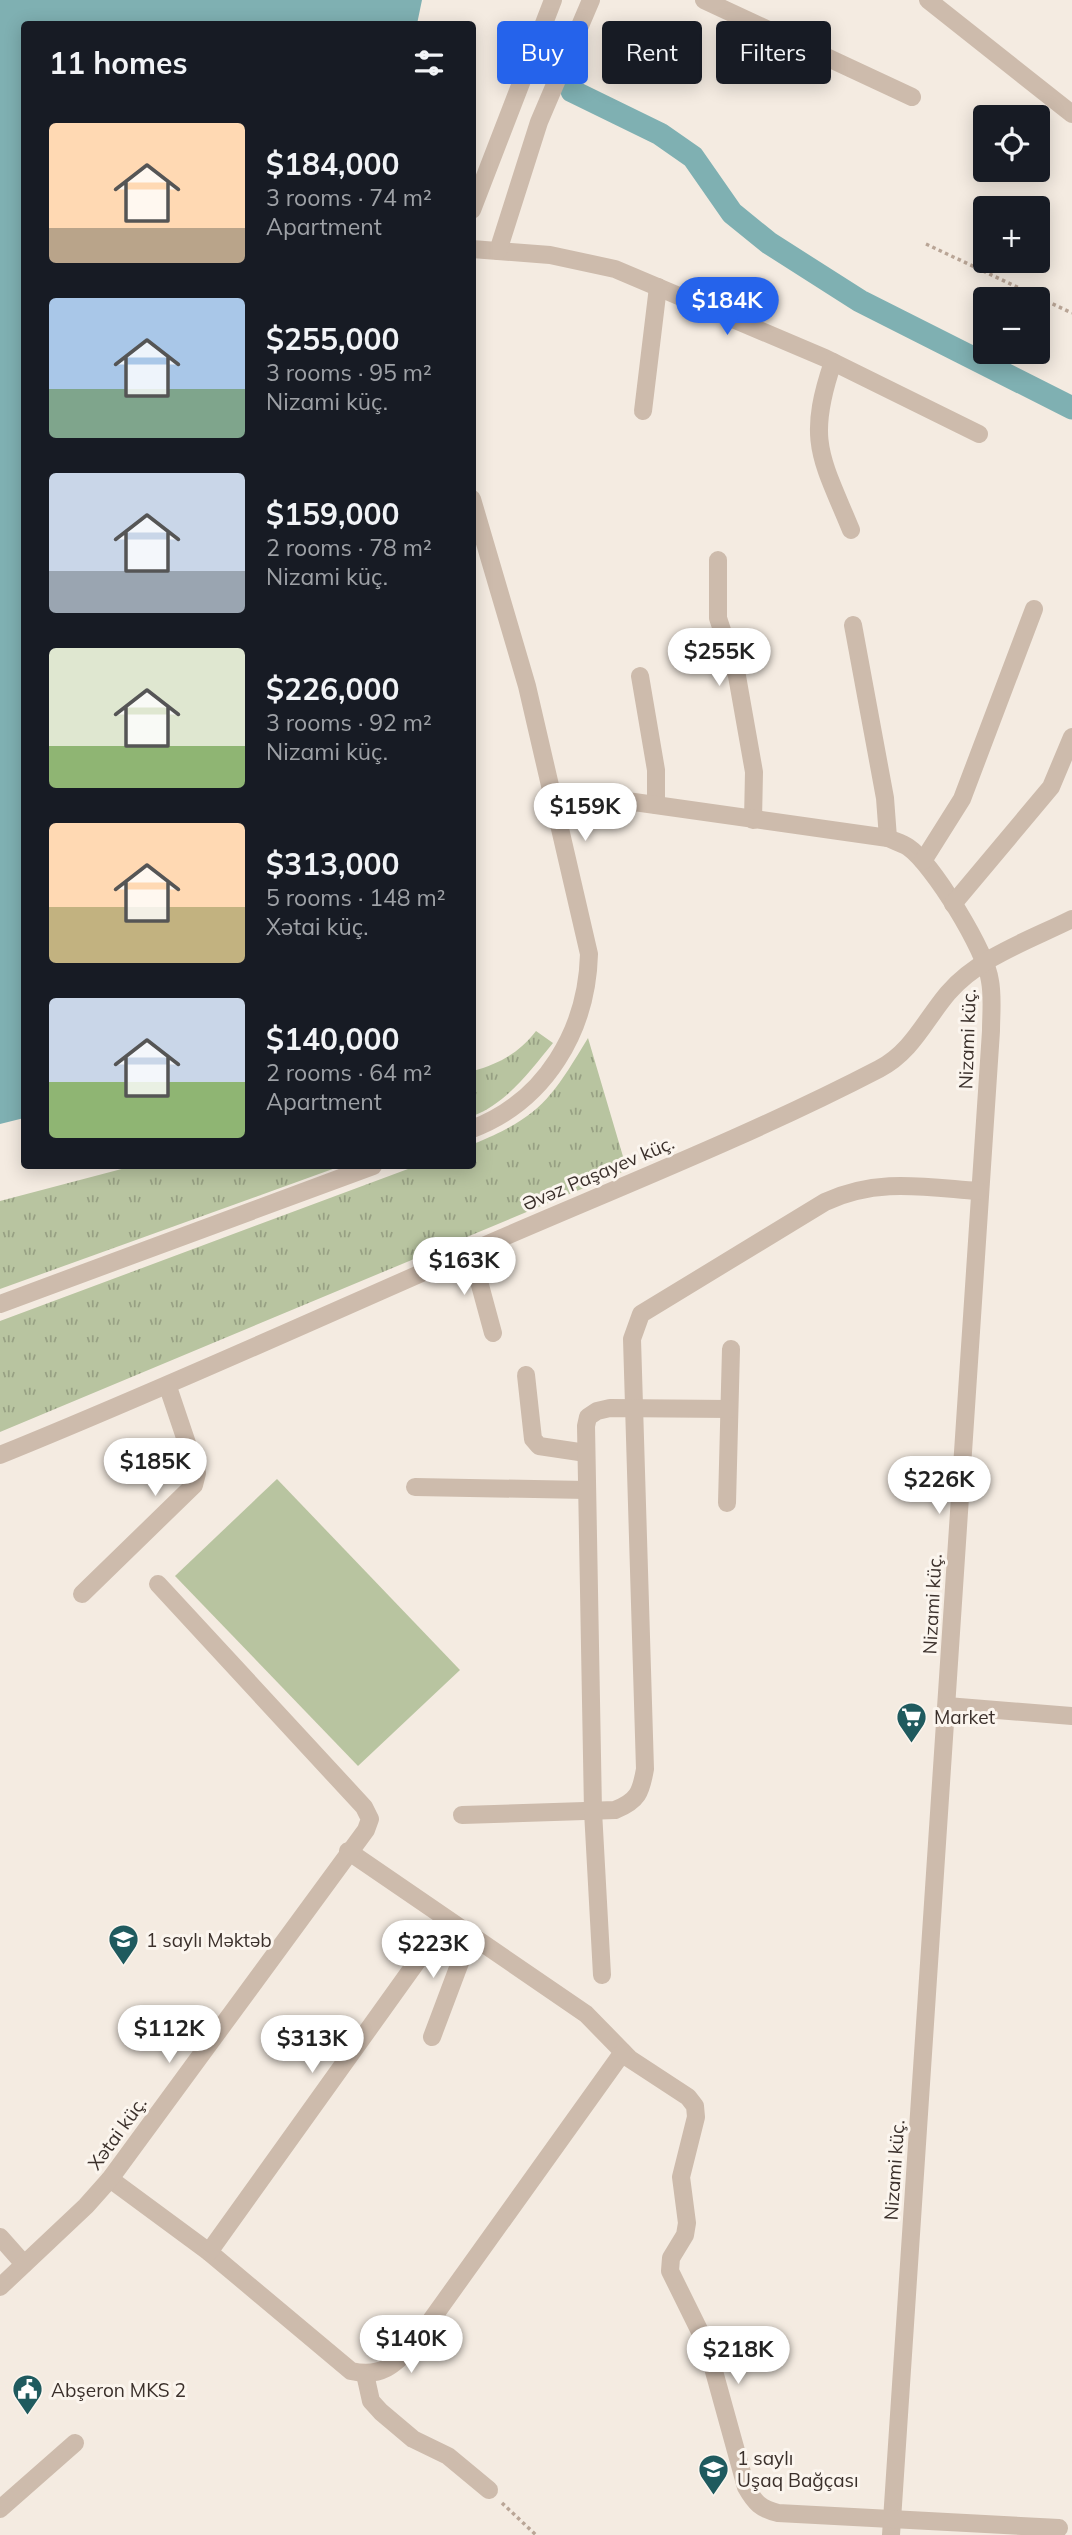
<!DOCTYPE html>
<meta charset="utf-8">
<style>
body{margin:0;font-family:Mulish,sans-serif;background:#20242c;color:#f1f3f6;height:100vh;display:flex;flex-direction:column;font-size:26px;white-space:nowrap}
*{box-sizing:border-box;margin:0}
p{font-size:23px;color:#9ea1a6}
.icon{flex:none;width:38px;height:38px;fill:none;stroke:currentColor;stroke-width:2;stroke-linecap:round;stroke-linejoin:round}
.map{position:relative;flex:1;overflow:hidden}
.side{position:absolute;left:21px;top:21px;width:455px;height:1148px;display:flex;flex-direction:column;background:#171b24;border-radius:7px;box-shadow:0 4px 18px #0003}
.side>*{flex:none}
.top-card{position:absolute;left:497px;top:21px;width:469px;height:63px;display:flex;gap:14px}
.fabs{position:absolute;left:973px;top:105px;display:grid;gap:14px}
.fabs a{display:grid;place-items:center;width:77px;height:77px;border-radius:7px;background:#171b24;box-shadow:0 4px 18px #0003;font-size:35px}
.price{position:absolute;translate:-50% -60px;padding:0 16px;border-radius:24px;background:#fff;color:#222;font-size:23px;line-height:46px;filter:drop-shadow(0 2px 4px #0008)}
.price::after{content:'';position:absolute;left:50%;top:42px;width:21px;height:16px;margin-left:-10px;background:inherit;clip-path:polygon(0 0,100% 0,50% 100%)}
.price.current{background:#2563eb;color:#fff}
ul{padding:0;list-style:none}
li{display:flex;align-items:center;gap:21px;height:175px;padding:0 28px}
li span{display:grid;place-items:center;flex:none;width:196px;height:140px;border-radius:7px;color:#555}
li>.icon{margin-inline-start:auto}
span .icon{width:84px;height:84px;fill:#fffc;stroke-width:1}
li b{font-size:30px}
h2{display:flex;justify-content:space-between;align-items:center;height:84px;padding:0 28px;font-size:30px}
.chip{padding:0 24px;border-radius:7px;background:#171b24;box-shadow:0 4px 18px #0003;font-size:24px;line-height:63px}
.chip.current{background:#2563eb;color:#fff}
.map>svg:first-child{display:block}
</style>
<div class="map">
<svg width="1072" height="2535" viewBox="0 0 1072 2535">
<defs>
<pattern id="grass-tufts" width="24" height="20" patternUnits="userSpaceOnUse" patternTransform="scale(1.75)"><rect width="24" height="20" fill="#b8c4a0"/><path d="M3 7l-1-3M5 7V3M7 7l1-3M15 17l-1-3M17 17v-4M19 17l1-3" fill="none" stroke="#97a083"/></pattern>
</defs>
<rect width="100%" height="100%" fill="#f4ebe1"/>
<g fill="url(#grass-tufts)">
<path d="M 536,1031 L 553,1043 C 530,1071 507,1103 473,1116 L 473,1071 C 499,1064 519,1053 536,1031 Z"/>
<path d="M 588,1038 L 627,1170 L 0,1432 L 0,1321 L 416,1166 L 472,1166 L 473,1144 C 540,1117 551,1099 588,1038 Z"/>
<polygon points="133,1166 341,1166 0,1289 0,1201"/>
</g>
<polygon fill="#b8c4a0" points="277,1479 460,1670 358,1766 175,1576"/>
<polygon fill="#7fb0b2" points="0,0 422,0 417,24 24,24 24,1118 0,1124"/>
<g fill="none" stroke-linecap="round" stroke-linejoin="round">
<polyline stroke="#7fb0b2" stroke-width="23" points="572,91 660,134 693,157 732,213 769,243 860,301 1072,408"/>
<g stroke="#b9a596" stroke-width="3.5" stroke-dasharray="3.5 3.5" stroke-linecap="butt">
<polyline points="926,244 1072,313"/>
<polyline points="502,2503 536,2535"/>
</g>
<g stroke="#cdbbac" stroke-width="18">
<polyline points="704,0 912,97"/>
<polyline points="928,0 1072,114"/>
<polyline points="472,210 553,0"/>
<polyline points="472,249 550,255 615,269 825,358 979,434"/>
<polyline points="498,251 539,122 591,0"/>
<path d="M 833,362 C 806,441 821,457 851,530"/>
<polyline points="643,411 658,287"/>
<path d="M 472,499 L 527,686 L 589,954 C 587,1030 546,1101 472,1129"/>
<polyline points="718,560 718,618 737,676 754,772 753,820"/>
<polyline points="853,625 885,798 888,838"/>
<polyline points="640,676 656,770 656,805"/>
<path d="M 556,804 L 592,799 L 627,801 L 888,838 C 894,841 902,843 908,847 C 933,864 986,951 990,981 C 993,997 991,1015 991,1031 L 891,2535"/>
<polyline points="923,861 962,799 1034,609"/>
<polyline points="953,904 1051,787 1072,737"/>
<polyline points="471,1252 493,1333"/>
<polyline points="0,1304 373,1166"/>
<polyline points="526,1375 533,1439 539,1446 586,1453"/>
<path d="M 0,1455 C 161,1390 316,1319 474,1250 C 609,1191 748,1137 879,1069 C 912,1052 925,1020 948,993 C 979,957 1030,940 1072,919"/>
<polyline points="415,1487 587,1490"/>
<polyline points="727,1503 731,1349"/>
<polyline points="82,1594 194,1485 197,1473 168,1387"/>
<polyline points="947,1706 1072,1716"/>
<path d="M 462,1815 L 615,1810 C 638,1801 641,1792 645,1769 L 632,1339 L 641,1314 L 825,1202 C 877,1178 923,1187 978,1191"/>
<path d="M 348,1851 L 586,2014 L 630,2059 L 688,2097 L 695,2106 L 696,2117 L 681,2177 L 687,2223 L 685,2235 L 671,2258 L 670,2271 L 707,2346 L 746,2487 C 755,2503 761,2509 778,2513 L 1059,2528"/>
<polyline points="602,1975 593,1811 586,1426 588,1417 597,1411 610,1408 729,1409"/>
<polyline points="432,2037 470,1936"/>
<path d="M 110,2179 L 209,2252 L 351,2371 C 381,2378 395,2365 414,2344 L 623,2052"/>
<polyline points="0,2237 24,2264"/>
<polyline points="209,2252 446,1921"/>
<polyline points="0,2287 86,2206 110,2179 366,1830 370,1819 364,1807 158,1584"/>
<polyline points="365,2374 371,2401 381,2412 413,2439 448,2456 489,2490"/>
<polyline points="0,2509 75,2443"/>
</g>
</g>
<defs>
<symbol id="supermarket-pin" viewBox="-11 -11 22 30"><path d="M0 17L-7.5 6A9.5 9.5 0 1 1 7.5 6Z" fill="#1f5a5e" stroke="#fbf5ee"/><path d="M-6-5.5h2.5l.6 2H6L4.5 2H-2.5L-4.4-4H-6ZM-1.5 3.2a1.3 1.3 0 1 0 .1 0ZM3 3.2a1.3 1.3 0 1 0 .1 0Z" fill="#fff"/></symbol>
<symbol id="school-pin" viewBox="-11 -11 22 30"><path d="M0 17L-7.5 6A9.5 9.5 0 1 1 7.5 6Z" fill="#1f5a5e" stroke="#fbf5ee"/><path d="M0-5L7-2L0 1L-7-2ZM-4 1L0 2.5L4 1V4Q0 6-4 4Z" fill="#fff"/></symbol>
<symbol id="civic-pin" viewBox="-11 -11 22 30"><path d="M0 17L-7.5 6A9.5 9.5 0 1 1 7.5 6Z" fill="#1f5a5e" stroke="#fbf5ee"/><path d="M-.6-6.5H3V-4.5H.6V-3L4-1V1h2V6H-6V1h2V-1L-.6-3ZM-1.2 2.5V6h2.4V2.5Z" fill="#fff"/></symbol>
</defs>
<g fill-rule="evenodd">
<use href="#supermarket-pin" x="894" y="1700" width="35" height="47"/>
<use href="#school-pin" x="106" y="1922" width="35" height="47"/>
<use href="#civic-pin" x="10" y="2372" width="35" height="47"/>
<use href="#school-pin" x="696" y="2452" width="35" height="47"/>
</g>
<g text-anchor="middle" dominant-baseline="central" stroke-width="6" stroke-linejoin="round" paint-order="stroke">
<g font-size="19" fill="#3b302b" stroke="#fbf5ee">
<text transform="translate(967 1039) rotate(-88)">Nizami küç.</text>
<text transform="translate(598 1173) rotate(-23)">Əvəz Paşayev küç.</text>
<text transform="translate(932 1604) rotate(-87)">Nizami küç.</text>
<text transform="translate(117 2133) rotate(-54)">Xətai küç.</text>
<text transform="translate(894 2170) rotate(-86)">Nizami küç.</text>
</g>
<g font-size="19" fill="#3b302b" stroke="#fbf5ee" text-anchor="start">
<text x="934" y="1717">Market</text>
<text x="146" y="1940">1 saylı Məktəb</text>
<text x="51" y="2390">Abşeron MKS 2</text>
<text x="737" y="2458">1 saylı<tspan x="737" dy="22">Uşaq Bağçası</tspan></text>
</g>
</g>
</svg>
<div class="fabs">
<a><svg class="icon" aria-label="locate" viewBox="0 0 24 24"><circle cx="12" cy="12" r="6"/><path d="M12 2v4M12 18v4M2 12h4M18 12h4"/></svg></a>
<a>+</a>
<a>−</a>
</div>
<b class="price current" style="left:727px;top:337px">$184K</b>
<b class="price" style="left:719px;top:688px">$255K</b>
<b class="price" style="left:585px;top:843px">$159K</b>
<b class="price" style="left:464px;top:1297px">$163K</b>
<b class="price" style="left:155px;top:1498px">$185K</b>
<b class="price" style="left:939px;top:1516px">$226K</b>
<b class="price" style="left:433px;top:1980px">$223K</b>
<b class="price" style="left:169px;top:2065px">$112K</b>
<b class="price" style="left:312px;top:2075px">$313K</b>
<b class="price" style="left:411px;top:2375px">$140K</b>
<b class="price" style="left:738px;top:2386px">$218K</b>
<div class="top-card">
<a class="chip current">Buy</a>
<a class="chip">Rent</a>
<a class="chip">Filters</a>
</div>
<section class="side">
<h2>11 homes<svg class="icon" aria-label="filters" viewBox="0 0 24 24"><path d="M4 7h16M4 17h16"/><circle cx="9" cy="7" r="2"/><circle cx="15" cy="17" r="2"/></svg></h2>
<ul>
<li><span style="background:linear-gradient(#ffd9b3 75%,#b9a48a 0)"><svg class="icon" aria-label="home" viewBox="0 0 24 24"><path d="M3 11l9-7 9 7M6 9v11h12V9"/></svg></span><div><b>$184,000</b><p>3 rooms · 74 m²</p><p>Apartment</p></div></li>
<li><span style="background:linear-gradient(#a9c7e8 65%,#7fa58c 0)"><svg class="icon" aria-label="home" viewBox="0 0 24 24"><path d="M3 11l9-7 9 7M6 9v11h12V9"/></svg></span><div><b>$255,000</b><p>3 rooms · 95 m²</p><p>Nizami küç.</p></div></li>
<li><span style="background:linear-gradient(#c9d6e8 70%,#9aa5b1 0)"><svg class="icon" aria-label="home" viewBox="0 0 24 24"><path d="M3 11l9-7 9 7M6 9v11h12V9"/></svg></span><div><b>$159,000</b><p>2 rooms · 78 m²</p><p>Nizami küç.</p></div></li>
<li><span style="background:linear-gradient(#dfe7d0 70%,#8fb573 0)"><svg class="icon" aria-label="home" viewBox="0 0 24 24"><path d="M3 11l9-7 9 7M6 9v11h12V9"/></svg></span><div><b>$226,000</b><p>3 rooms · 92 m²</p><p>Nizami küç.</p></div></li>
<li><span style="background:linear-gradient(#ffd9b3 60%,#c2b280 0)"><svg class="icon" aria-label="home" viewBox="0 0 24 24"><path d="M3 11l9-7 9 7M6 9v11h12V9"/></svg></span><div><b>$313,000</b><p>5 rooms · 148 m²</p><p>Xətai küç.</p></div></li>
<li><span style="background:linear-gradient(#c9d6e8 60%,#8fb573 0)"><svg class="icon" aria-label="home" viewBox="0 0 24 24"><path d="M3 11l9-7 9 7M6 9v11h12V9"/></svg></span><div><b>$140,000</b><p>2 rooms · 64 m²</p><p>Apartment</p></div></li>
</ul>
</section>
</div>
